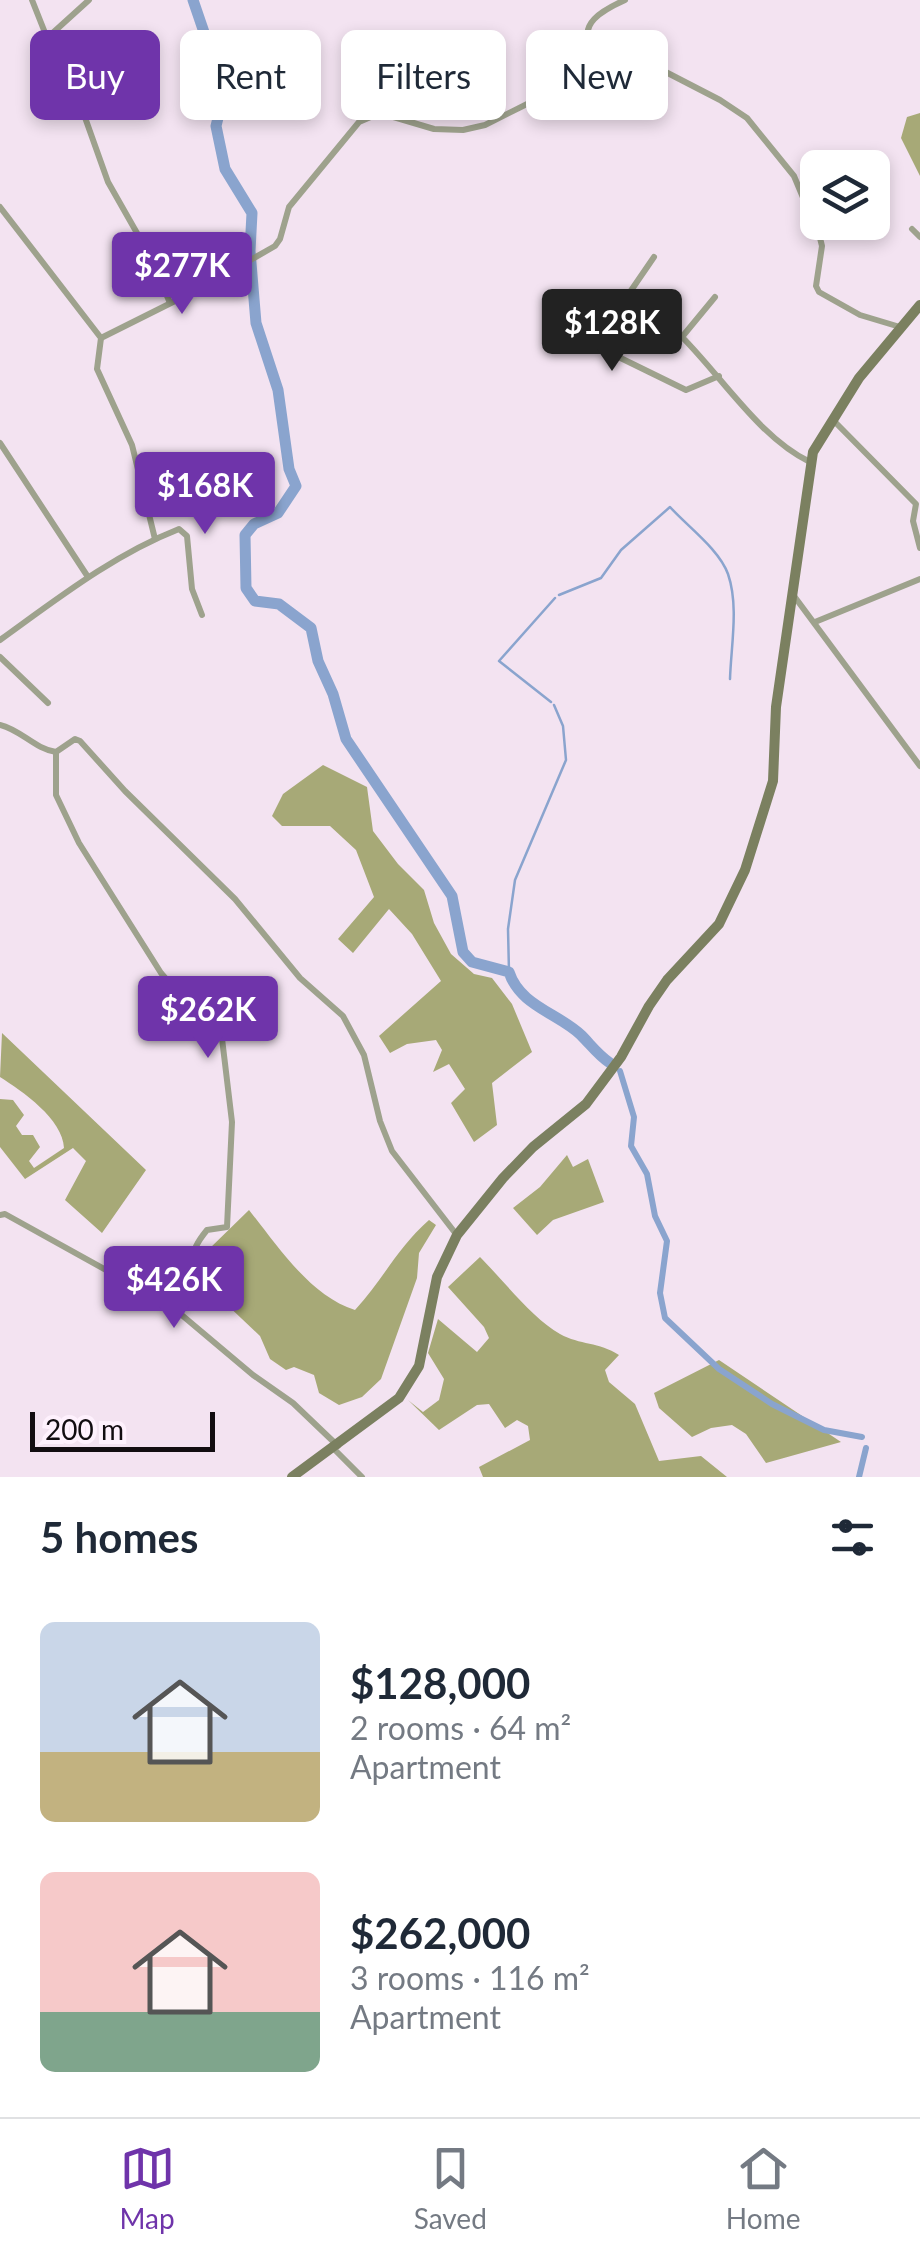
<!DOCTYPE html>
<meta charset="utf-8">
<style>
body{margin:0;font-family:Lato,sans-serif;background:#f2f2f3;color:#1f2937;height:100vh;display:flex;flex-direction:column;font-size:38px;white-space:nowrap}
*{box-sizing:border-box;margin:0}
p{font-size:32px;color:#747a83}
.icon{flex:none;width:55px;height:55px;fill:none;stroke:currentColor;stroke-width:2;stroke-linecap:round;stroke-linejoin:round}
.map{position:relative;height:1477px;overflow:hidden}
.drawer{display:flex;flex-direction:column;background:#fff;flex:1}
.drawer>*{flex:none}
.hud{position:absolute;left:30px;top:30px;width:860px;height:90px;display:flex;gap:20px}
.controls{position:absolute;left:800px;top:150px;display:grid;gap:20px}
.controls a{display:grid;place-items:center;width:90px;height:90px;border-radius:15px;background:#fff;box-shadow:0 5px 15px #0003;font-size:50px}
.scale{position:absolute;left:30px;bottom:25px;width:185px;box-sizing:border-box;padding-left:10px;border:5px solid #120d11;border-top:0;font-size:28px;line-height:35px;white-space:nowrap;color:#120d11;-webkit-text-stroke:8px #fef1fd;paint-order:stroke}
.price{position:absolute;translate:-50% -85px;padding:0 22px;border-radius:10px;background:#6f34aa;color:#fff;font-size:32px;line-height:65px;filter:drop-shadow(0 2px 5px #0008)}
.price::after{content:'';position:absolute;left:50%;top:60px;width:30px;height:22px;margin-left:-15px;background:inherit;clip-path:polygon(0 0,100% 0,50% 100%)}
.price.active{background:#222;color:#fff}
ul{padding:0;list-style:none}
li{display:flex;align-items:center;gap:30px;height:250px;padding:0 40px}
li span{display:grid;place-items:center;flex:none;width:280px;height:200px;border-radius:15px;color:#555}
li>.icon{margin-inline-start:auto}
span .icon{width:120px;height:120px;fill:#fffc;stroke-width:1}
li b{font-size:42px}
h2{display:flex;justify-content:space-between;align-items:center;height:120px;padding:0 40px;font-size:42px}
.pill{padding:0 35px;border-radius:15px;background:#fff;box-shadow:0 5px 15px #0003;font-size:35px;line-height:90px}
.pill.active{background:#6f34aa;color:#fff}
.tabs{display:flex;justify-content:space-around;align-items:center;height:140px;border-top:2px solid #e0e1e3;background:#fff;font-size:28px;color:#747a83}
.tabs a{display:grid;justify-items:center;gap:5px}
.tabs .active{color:#6f34aa}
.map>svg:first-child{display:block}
</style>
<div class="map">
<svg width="920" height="1477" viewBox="0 0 920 1477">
<rect width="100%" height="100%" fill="#f3e3f1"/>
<g fill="#a7a977">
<polygon points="920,113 920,176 901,138 907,117"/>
<polygon points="323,765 367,787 373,831 398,864 424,890 434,923 451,954 474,974 492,978 512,1004 532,1052 492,1083 497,1125 474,1142 451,1103 465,1089 449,1064 433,1072 442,1050 436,1040 407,1044 390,1053 379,1036 441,981 412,934 389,909 353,953 338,939 374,897 356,850 330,826 282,826 272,816 283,794"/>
<path d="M 2,1033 L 146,1170 L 102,1233 L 65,1200 L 86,1161 L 73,1148 L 25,1179 L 0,1147 L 0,1099 L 13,1100 L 24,1115 L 16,1126 L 22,1135 L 33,1135 L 40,1147 L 29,1161 L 34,1168 L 64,1148 C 63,1119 22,1091 0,1077 Z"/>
<polygon points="567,1155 573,1167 588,1159 604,1202 553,1220 537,1235 513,1208 540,1187"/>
<path d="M 249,1210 C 277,1245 310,1296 355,1310 C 383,1280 397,1248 429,1220 L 436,1225 L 419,1253 L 417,1278 L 381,1379 L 362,1397 L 339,1405 L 319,1393 L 314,1375 L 294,1367 L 286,1370 L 270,1359 L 260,1336 L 223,1301 L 213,1284 L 208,1250 Z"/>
<path d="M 480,1257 C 503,1280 533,1319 560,1334 C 580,1345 599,1342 619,1355 L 605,1370 L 609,1382 L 635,1404 L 659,1461 L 701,1456 L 727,1477 L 483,1477 L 479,1467 L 530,1440 L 528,1426 L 517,1420 L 505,1428 L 489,1404 L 477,1405 L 439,1430 L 408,1400 L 423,1412 L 439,1400 L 444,1379 L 428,1353 L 438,1319 L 477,1352 L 489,1338 L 484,1327 L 448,1287 Z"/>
<polygon points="719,1360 841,1442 766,1463 746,1434 732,1425 711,1428 692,1437 659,1408 654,1393"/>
</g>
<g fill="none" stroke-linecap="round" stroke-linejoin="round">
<g stroke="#8aa4ce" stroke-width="2.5">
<path d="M 559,595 L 601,578 L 621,550 L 670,507 C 687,526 719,549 728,574 C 739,606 731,646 730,679"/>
<polyline points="551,702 499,661 555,598"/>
<polyline points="509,972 508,929 515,880 566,760 563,726 554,705"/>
</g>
<g stroke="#8aa4ce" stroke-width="6">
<polyline points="620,1071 634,1117 631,1146 647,1174 655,1216 667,1241 660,1293 665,1318 719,1369 772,1404 824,1430 862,1437"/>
<polyline points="859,1477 866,1448"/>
</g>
<path stroke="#8aa4ce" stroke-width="11" d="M 193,0 L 221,82 L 221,106 L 216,126 L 225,169 L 252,213 L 250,251 L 256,323 L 278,390 L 289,469 L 296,486 L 278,513 L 254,524 L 245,535 L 246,588 L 255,601 L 279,604 L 311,628 L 318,661 L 333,694 L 346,739 L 452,896 L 463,952 L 472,962 L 509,972 C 520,1006 558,1013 581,1035 C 591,1045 598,1055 610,1063"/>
<g stroke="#9ea28d" stroke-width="6">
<polyline points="32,0 55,58 72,81 108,182 150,256 170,303"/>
<polyline points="46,39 89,0"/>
<polyline points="595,50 627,52 720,100 747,118 794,176 820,238 822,246 816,286 819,292 860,315 900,327"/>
<polyline points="0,207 101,338 97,369 132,445 155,539"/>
<polyline points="912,229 920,237"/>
<polyline points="654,257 630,292 662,316 682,337"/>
<polyline points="630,292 619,303 594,345 686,390 719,376"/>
<path d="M 715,297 L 682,337 C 722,377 760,438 810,462"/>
<path d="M 101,338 L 205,286 L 275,246 L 280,239 L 289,207 L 359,122 L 380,113 L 434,129 L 463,130 L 485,125 L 547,94 L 595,50 C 573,25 605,9 625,0"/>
<polyline points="833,420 916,504 913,521 920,548"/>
<polyline points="0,443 88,577"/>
<polyline points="794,596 920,766"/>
<polyline points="815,622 920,579"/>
<path d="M 0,640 C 57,599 113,555 179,529 L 187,536 L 192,589 L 202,615"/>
<polyline points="0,657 48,703"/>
<path d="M 0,725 C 21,730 35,749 56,752"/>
<polyline points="56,752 75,739 80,741 125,791 235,899 300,978 343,1016 364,1055 380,1121 392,1151 456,1234"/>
<path d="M 56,752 L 56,795 L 79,843 L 161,973 L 179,994 L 218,1023 L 221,1030 L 232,1122 L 227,1227 L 207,1230 C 189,1252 196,1254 187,1276 C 182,1286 176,1296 171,1306"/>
<polyline points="0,1215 5,1214 171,1306 253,1375 293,1403 338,1446"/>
<polyline points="334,1449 362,1477"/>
</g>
<polyline stroke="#7b8060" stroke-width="10" points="292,1477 399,1398 419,1366 437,1277 457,1235 503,1178 533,1147 586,1104 621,1057 649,1006 667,980 719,924 745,870 773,781 776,707 813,452 859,378 920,305"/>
</g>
</svg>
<div class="controls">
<a><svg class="icon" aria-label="layers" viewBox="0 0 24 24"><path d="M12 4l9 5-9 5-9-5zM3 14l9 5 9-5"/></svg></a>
</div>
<div class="scale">200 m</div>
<b class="price" style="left:182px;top:317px">$277K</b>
<b class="price active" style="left:612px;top:374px">$128K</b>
<b class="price" style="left:205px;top:537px">$168K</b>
<b class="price" style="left:208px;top:1061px">$262K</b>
<b class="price" style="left:174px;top:1331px">$426K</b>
<div class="hud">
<a class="pill active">Buy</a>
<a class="pill">Rent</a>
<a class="pill">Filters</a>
<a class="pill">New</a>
</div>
</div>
<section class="drawer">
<h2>5 homes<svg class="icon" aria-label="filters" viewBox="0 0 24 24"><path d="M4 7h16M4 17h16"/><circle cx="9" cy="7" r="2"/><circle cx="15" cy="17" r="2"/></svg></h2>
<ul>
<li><span style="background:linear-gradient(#c9d6e8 65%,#c2b280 0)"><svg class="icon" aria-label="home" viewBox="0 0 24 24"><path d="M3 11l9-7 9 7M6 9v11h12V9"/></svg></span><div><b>$128,000</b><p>2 rooms · 64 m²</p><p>Apartment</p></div></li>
<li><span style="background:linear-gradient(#f6c9c9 70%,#7fa58c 0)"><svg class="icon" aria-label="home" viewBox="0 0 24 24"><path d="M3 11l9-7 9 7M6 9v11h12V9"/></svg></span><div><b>$262,000</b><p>3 rooms · 116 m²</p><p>Apartment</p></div></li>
</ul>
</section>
<nav class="tabs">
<a class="active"><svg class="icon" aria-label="map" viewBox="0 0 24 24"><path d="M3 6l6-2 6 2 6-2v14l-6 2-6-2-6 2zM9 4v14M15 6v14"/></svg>Map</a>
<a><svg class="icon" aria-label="saved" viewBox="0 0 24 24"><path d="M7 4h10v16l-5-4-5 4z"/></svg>Saved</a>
<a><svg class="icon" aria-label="home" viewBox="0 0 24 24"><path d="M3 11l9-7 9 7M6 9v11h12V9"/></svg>Home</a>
</nav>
